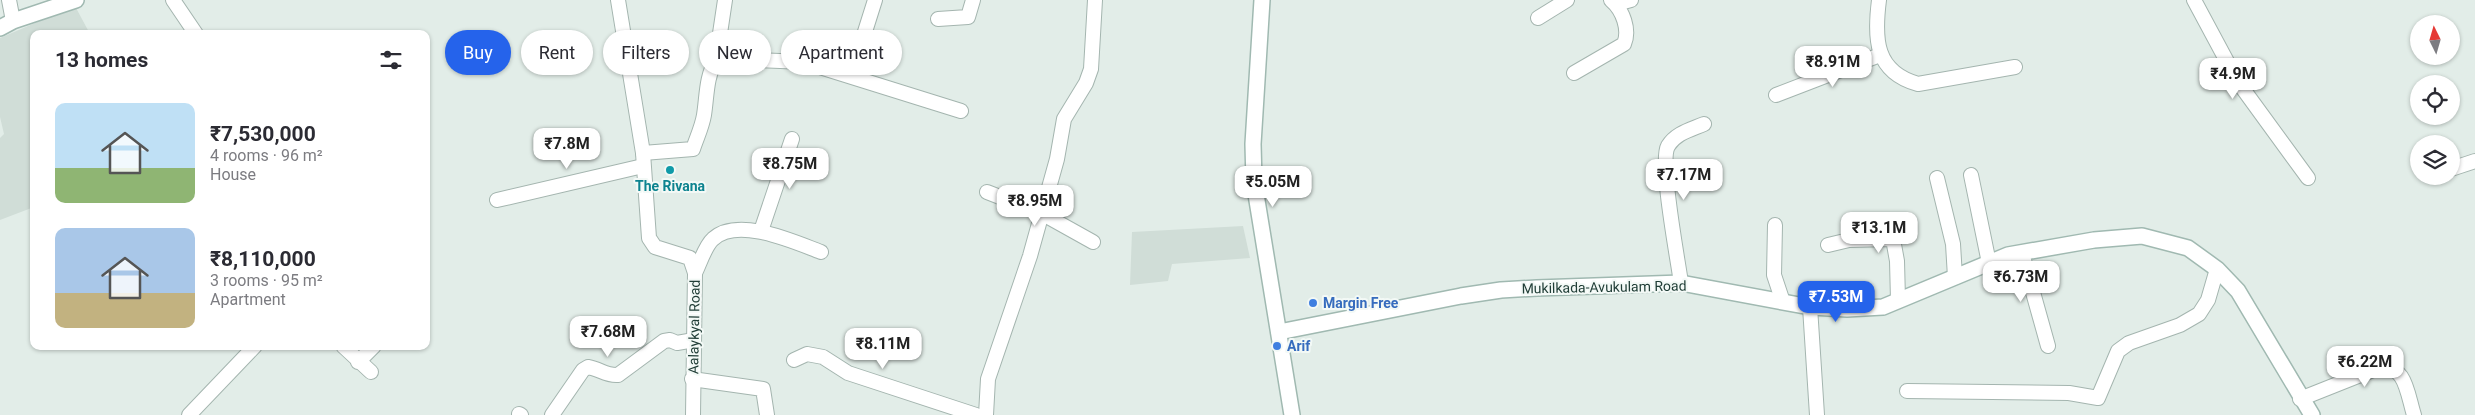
<!DOCTYPE html>
<meta charset="utf-8">
<style>
body{margin:0;font-family:Roboto,sans-serif;background:#f2f2f3;color:#2b2b33;height:100vh;display:flex;flex-direction:column;font-size:19px;white-space:nowrap}
*{box-sizing:border-box;margin:0}
p{font-size:16px;color:#7c7c81}
.icon{flex:none;width:28px;height:28px;fill:none;stroke:currentColor;stroke-width:2;stroke-linecap:round;stroke-linejoin:round}
.map{position:relative;flex:1;overflow:hidden}
.drawer{position:absolute;left:30px;top:30px;width:400px;height:320px;display:flex;flex-direction:column;background:#fff;border-radius:10px;box-shadow:0 1px 4px #0004}
.drawer>*{flex:none}
.top-card{position:absolute;left:445px;top:30px;width:475px;height:45px;display:flex;gap:10px}
.needle{width:32px;rotate:355deg}
.tools{position:absolute;left:2410px;top:15px;display:grid;gap:10px}
.tools a{display:grid;place-items:center;width:50px;height:50px;border-radius:50%;background:#fff;box-shadow:0 1px 4px #0004;font-size:25px}
.price{position:absolute;translate:-50% -42px;padding:0 11px;border-radius:10px;background:#fff;color:#222;font-size:16px;line-height:32px;filter:drop-shadow(0 1px 2px #0008)}
.price::after{content:'';position:absolute;left:50%;top:30px;width:15px;height:11px;margin-left:-8px;background:inherit;clip-path:polygon(0 0,100% 0,50% 100%)}
.price.active{background:#2563eb;color:#fff}
ul{padding:0;list-style:none}
li{display:flex;align-items:center;gap:15px;height:125px;padding:0 25px}
li span{display:grid;place-items:center;flex:none;width:140px;height:100px;border-radius:10px;color:#555}
li>.icon{margin-inline-start:auto}
span .icon{width:60px;height:60px;fill:#fffc;stroke-width:1}
li b{font-size:21px}
h2{display:flex;justify-content:space-between;align-items:center;height:60px;padding:0 25px;font-size:21px}
.tag{padding:0 18px;border-radius:22px;background:#fff;box-shadow:0 1px 4px #0004;font-size:18px;line-height:45px}
.tag.active{background:#2563eb;color:#fff}
.map>svg:first-child{display:block}
</style>
<div class="map">
<svg width="2475" height="415" viewBox="0 0 2475 415">
<rect width="100%" height="100%" fill="#e2ede8"/>
<g fill="#d0ddd7">
<polygon points="75,6 90,34 34,34 34,207 0,220 0,138 4,134 0,117 0,38"/>
<polygon points="1243,226 1250,258 1172,264 1168,281 1130,285 1132,232"/>
</g>
<g fill="none" stroke-linecap="round" stroke-linejoin="round">
<defs>
<g id="minor">
<polyline points="9,0 13,21"/>
<polyline points="173,0 196,34"/>
<polyline points="618,0 643,153 649,238 655,247 690,258 695,273 693,415"/>
<path d="M 1879,0 C 1874,39 1875,72 1918,84 L 2015,67"/>
<polyline points="2194,0 2238,82 2308,178"/>
<polyline points="1616,4 1631,0"/>
<polyline points="1538,18 1567,0"/>
<polyline points="938,19 968,17 973,0"/>
<polyline points="716,60 725,0"/>
<path d="M 1574,73 L 1624,44 C 1630,30 1623,10 1611,0"/>
<polyline points="851,76 875,0"/>
<polyline points="1776,95 1880,55"/>
<path d="M 643,153 L 693,149 C 697,137 702,127 704,115 C 707,96 706,77 716,60 L 731,59 L 804,62 L 961,111"/>
<polyline points="2451,169 2475,161"/>
<polyline points="1971,175 1989,263"/>
<polyline points="1937,178 1953,244 1955,277"/>
<polyline points="987,192 1041,213 1093,242"/>
<polyline points="497,200 643,166"/>
<polyline points="1775,225 1774,275 1783,302"/>
<polyline points="761,231 792,139"/>
<polyline points="1828,245 1849,240 1893,239 1897,261 1898,300"/>
<polyline points="2022,253 2048,346"/>
<path d="M 695,273 C 700,263 705,246 713,239 C 738,216 794,242 821,252"/>
<path d="M 1681,283 C 1678,260 1659,162 1668,146 C 1676,133 1690,130 1704,124"/>
<polyline points="1810,307 1817,415"/>
<polyline points="343,346 371,372"/>
<polyline points="794,360 807,354 823,357 848,373 976,415"/>
<polyline points="358,362 374,346"/>
<polyline points="692,379 763,389 767,415"/>
<polyline points="1907,391 2069,393 2098,398 2118,351 2129,343 2180,325 2199,314 2208,300 2217,269"/>
<path d="M 2300,399 L 2378,368 C 2406,363 2407,393 2414,415"/>
<polyline points="519,414 521,415"/>
<polyline points="189,415 255,346"/>
<path d="M 552,415 L 583,370 L 588,367 C 600,369 606,376 618,375 L 664,341 L 670,340 L 677,343 L 694,340"/>
<polyline points="986,415 988,379 1030,256 1057,159 1064,119 1086,83 1091,69 1095,0"/>
</g>
<g id="secondary">
<polyline points="1262,0 1253,144 1254,182 1292,415"/>
<polyline points="0,28 13,21 76,0"/>
<polyline points="1279,332 1461,296 1501,290 1537,288 1681,283 1810,307 1847,309 1883,307 2008,255 2094,240 2142,236 2188,248 2217,269 2238,291 2312,415"/>
</g>
</defs>
<use href="#minor" stroke="#a4b5af" stroke-width="16"/>
<use href="#secondary" stroke="#a0b9b1" stroke-width="18"/>
<use href="#minor" stroke="#fff" stroke-width="14"/>
<use href="#secondary" stroke="#fff" stroke-width="15"/>
</g>
<circle fill="#0f9aa8" stroke="#f3f9f6" stroke-width="2" cx="670" cy="170" r="5"/>
<g fill="#3f7fe0" stroke="#f3f9f6" stroke-width="2">
<circle cx="1313" cy="303" r="5"/>
<circle cx="1277" cy="346" r="5"/>
</g>
<g text-anchor="middle" dominant-baseline="central" stroke-width="4" stroke-linejoin="round" paint-order="stroke">
<g font-size="14" font-weight="bold" fill="#0d838f" stroke="#f3f9f6">
<text x="670" y="186">The Rivana</text>
</g>
<g font-size="14" fill="#213e37" stroke="#f3f9f6">
<text transform="translate(1604 287) rotate(-1)">Mukilkada-Avukulam Road</text>
<text transform="translate(694 327) rotate(-89)">Aalaykyal Road</text>
</g>
<g font-size="14" font-weight="bold" fill="#366cbe" stroke="#f3f9f6" text-anchor="start">
<text x="1323" y="303">Margin Free</text>
<text x="1287" y="346">Arif</text>
</g>
</g>
</svg>
<div class="tools">
<a><svg class="needle" viewBox="-14 -14 28 28"><path d="M0-13l5 13h-10z" fill="#e53935"/><path d="M0 13l5-13h-10z" fill="#7c7c81"/></svg></a>
<a><svg class="icon" aria-label="locate" viewBox="0 0 24 24"><circle cx="12" cy="12" r="6"/><path d="M12 2v4M12 18v4M2 12h4M18 12h4"/></svg></a>
<a><svg class="icon" aria-label="layers" viewBox="0 0 24 24"><path d="M12 4l9 5-9 5-9-5zM3 14l9 5 9-5"/></svg></a>
</div>
<b class="price" style="left:1833px;top:88px">₹8.91M</b>
<b class="price" style="left:2233px;top:100px">₹4.9M</b>
<b class="price" style="left:567px;top:170px">₹7.8M</b>
<b class="price" style="left:790px;top:190px">₹8.75M</b>
<b class="price" style="left:1684px;top:201px">₹7.17M</b>
<b class="price" style="left:1273px;top:208px">₹5.05M</b>
<b class="price" style="left:1035px;top:227px">₹8.95M</b>
<b class="price" style="left:1879px;top:254px">₹13.1M</b>
<b class="price" style="left:2021px;top:303px">₹6.73M</b>
<b class="price active" style="left:1836px;top:323px">₹7.53M</b>
<b class="price" style="left:608px;top:358px">₹7.68M</b>
<b class="price" style="left:883px;top:370px">₹8.11M</b>
<b class="price" style="left:2365px;top:388px">₹6.22M</b>
<div class="top-card">
<a class="tag active">Buy</a>
<a class="tag">Rent</a>
<a class="tag">Filters</a>
<a class="tag">New</a>
<a class="tag">Apartment</a>
</div>
<section class="drawer">
<h2>13 homes<svg class="icon" aria-label="filters" viewBox="0 0 24 24"><path d="M4 7h16M4 17h16"/><circle cx="9" cy="7" r="2"/><circle cx="15" cy="17" r="2"/></svg></h2>
<ul>
<li><span style="background:linear-gradient(#bfe0f5 65%,#8fb573 0)"><svg class="icon" aria-label="home" viewBox="0 0 24 24"><path d="M3 11l9-7 9 7M6 9v11h12V9"/></svg></span><div><b>₹7,530,000</b><p>4 rooms · 96 m²</p><p>House</p></div></li>
<li><span style="background:linear-gradient(#a9c7e8 65%,#c2b280 0)"><svg class="icon" aria-label="home" viewBox="0 0 24 24"><path d="M3 11l9-7 9 7M6 9v11h12V9"/></svg></span><div><b>₹8,110,000</b><p>3 rooms · 95 m²</p><p>Apartment</p></div></li>
</ul>
</section>
</div>
